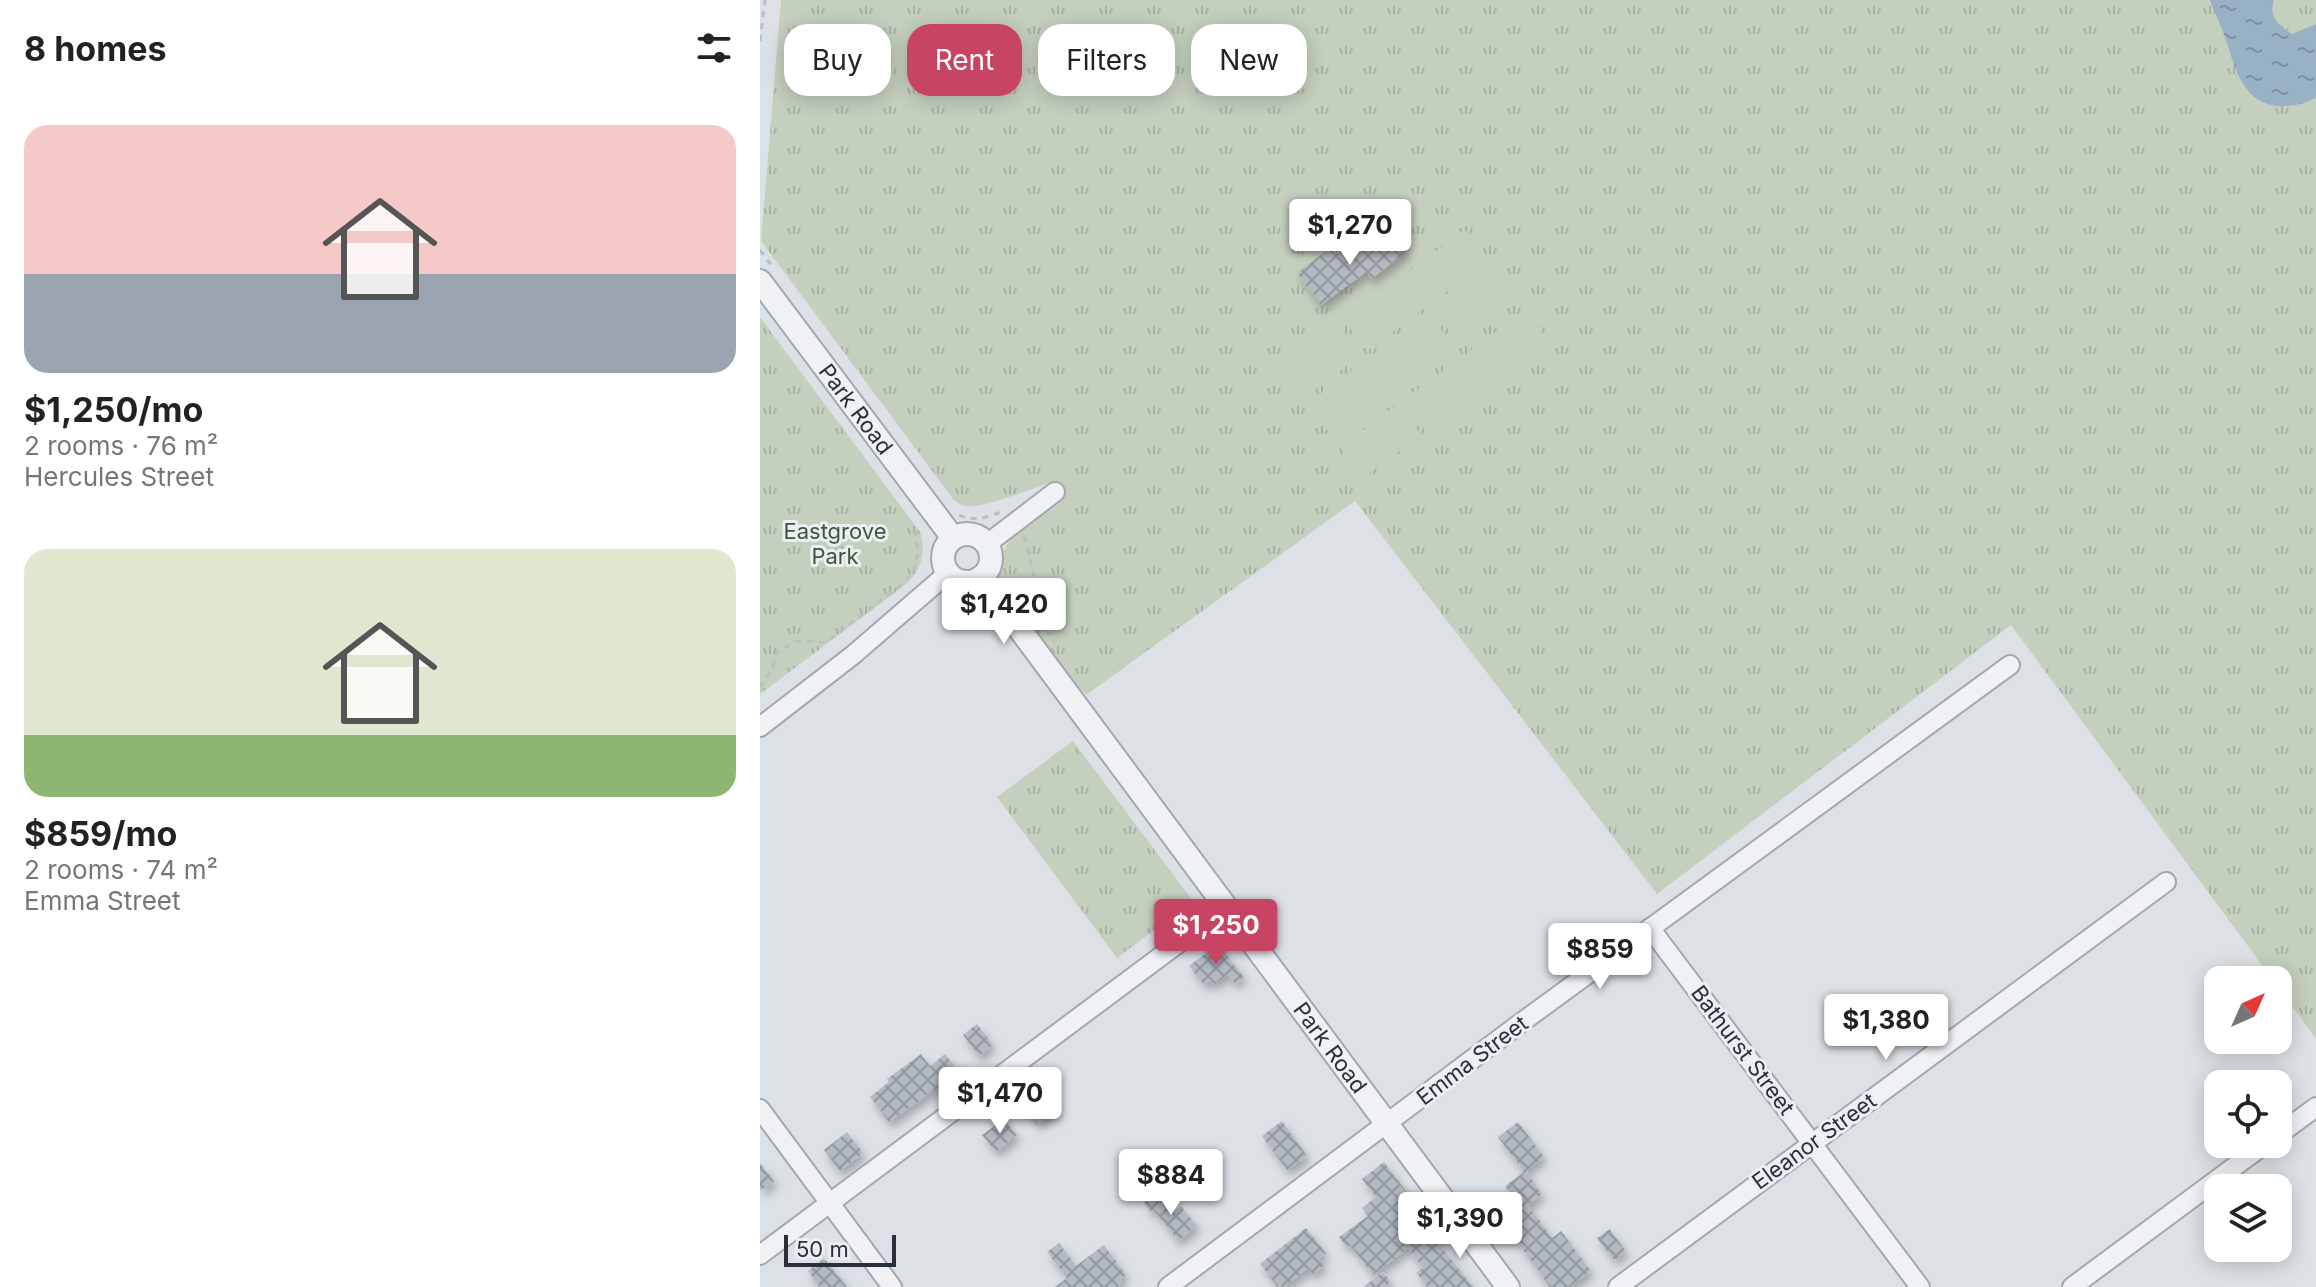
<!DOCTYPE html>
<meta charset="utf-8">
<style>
body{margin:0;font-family:Inter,sans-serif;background:#f2f2f2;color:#222;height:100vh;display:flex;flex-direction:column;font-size:30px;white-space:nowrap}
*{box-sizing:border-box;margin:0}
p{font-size:26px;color:#767676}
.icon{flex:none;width:44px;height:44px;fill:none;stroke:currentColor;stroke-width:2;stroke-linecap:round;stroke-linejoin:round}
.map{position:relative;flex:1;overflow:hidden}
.panel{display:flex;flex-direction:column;background:#fff;width:760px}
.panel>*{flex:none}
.hud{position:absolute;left:24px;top:24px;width:760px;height:72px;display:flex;gap:16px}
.needle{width:52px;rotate:45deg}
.fabs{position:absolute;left:1444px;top:966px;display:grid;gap:16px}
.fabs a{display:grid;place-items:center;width:88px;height:88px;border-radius:16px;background:#fff;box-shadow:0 4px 20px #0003;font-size:40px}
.scale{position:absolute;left:24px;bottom:20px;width:112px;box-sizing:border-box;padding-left:8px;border:4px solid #27303b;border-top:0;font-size:22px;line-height:28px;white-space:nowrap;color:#27303b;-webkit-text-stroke:6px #ebeff4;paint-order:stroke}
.price{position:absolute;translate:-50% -68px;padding:0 18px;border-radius:8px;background:#fff;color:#222;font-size:26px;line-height:52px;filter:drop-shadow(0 2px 4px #0008)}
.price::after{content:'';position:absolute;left:50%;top:48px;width:24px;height:18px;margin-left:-12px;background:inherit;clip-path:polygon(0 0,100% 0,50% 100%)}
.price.current{background:#c74563;color:#fff}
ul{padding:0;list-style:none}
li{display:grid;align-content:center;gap:16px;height:424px;padding:0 24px}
li span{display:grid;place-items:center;height:248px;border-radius:24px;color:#555}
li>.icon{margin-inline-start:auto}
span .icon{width:144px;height:144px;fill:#fffc;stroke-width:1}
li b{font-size:34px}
h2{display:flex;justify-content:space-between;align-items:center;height:96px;padding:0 24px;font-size:34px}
.tag{padding:0 28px;border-radius:24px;background:#fff;box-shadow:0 4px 20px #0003;font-size:28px;line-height:72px}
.tag.current{background:#c74563;color:#fff}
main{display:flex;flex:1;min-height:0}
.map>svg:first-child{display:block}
</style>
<main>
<section class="panel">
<h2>8 homes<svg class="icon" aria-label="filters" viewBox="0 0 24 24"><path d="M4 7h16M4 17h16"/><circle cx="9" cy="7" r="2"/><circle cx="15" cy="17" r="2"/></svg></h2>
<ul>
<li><span style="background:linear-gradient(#f6c9c9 60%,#9aa5b1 0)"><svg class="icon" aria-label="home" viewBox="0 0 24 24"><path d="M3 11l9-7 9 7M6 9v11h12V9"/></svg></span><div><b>$1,250/mo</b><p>2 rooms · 76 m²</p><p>Hercules Street</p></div></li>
<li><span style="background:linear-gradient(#dfe7d0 75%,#8fb573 0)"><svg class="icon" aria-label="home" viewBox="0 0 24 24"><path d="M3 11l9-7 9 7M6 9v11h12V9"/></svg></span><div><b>$859/mo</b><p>2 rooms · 74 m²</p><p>Emma Street</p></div></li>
</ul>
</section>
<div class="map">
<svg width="1556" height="1287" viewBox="0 0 1556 1287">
<defs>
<pattern id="grass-tufts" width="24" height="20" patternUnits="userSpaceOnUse" patternTransform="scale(2)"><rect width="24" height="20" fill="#c4cfbe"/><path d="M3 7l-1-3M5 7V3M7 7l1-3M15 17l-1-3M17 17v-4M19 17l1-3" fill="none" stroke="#a8b2a4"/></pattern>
<pattern id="water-ripples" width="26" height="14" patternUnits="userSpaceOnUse" patternTransform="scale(2)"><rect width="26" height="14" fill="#98b1c5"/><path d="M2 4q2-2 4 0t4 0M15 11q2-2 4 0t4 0" fill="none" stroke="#7c90a1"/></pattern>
<pattern id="building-cross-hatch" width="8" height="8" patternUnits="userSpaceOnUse" patternTransform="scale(2)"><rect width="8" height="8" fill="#b4bac2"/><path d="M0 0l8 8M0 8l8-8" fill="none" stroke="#92989f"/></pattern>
<filter id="shadow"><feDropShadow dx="3.5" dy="6" stdDeviation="4" flood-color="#0004"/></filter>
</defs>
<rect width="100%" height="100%" fill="#dce1e6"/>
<g fill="url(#grass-tufts)">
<path d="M 21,0 L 1556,0 L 1556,1039 L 1518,987 L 1518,980 L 1513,980 L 1251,625 L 897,894 L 595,501 L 326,695 C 307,672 246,604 240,580 C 236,569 241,554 247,545 C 260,525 286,512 302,495 L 292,482 C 274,488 219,510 204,506 C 199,504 197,502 193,499 L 1,241 Z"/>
<path d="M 0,317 L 160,532 C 167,552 161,570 145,585 L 0,694 Z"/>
<polygon points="313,741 433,901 357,958 237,797"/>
</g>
<g fill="#c4cfbe">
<polygon points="705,230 728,261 670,304 647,273"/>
<polygon points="732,266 755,296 697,340 674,309"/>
<polygon points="642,277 665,308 607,351 584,320"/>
<polygon points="765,310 788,340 730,384 707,353"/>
<polygon points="669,313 692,344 634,387 611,356"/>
<polygon points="578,324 601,355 543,398 520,368"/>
<polygon points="701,357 724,388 666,431 643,400"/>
<polygon points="605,360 628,391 570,434 547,404"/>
<polygon points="638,404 661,435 603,478 580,448"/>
</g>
<path fill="url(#water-ripples)" d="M 1450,0 L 1514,0 C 1508,17 1519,25 1532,34 L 1556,24 L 1556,97 C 1547,103 1538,105 1527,106 C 1480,109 1475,63 1462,29 C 1458,19 1453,10 1450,0 Z"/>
<g fill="url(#building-cross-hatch)" filter="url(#shadow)">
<polygon points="630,229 647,252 611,279 606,272 561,305 537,273 573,246 585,263"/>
<polygon points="458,944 484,977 475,984 468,974 454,985 451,980 444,985 429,966"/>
<polygon points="217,1024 233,1045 219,1056 203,1035"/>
<polygon points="161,1054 170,1066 185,1054 201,1074 185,1087 183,1084 129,1122 110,1097 129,1082 127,1079"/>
<polygon points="282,1091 297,1110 277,1125 262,1105"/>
<polygon points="244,1119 257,1135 236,1152 222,1135"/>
<polygon points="522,1121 547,1156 527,1170 502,1136"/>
<polygon points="758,1122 784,1157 766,1171 782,1194 768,1205 792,1238 801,1231 831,1271 809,1287 790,1287 736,1212 754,1198 745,1186 764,1172 738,1137"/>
<polygon points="87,1132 103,1153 80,1171 64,1150"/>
<polygon points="624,1162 649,1195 643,1199 663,1229 671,1224 683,1241 679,1244 713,1287 668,1287 656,1273 663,1268 648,1248 613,1275 590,1245 587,1248 579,1237 608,1216 602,1208 616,1197 602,1179"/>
<polygon points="0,1163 14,1181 0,1191"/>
<polygon points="397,1192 413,1212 421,1206 437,1226 418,1241 394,1210 391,1212 384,1203"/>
<polygon points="546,1228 566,1253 558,1259 564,1266 553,1274 548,1268 524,1287 521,1283 517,1286 500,1264"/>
<polygon points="850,1229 866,1252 854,1260 837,1238"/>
<polygon points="299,1243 316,1266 344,1245 366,1275 360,1279 362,1282 356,1287 295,1287 307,1278 287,1252"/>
<polygon points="64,1258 87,1287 60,1287 48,1271"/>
<polygon points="623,1272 631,1282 624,1287 603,1287"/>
</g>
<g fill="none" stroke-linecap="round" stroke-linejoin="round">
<defs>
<g id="minor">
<polyline points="227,544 295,492"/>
<polyline points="0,727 93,655 188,573"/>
<polyline points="890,928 1160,1287"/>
<polyline points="0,1109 132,1287"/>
<polyline points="1518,1135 1556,1107"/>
<polyline points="0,1255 467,907"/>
<polyline points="408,1287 758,1025 1250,665"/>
<polyline points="858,1287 1406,882"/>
<polyline points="1312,1287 1505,1144"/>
</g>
<g id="tertiary">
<path id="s1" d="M 0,281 L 193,538"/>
<circle cx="207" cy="558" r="24"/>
<path id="s2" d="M 221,577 L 748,1287"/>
</g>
</defs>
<use href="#minor" stroke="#a2a8af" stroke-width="22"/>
<use href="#tertiary" stroke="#a2a8af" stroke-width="26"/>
<g stroke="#bbbfc4" stroke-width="3" stroke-dasharray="6 6" stroke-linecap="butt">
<polyline points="0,41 5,0"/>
<polyline points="0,250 12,266"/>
<path d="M 199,515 C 214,522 227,517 241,512"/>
<polyline points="264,536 287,630 295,643"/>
<polyline points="0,687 12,669 17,652 37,641 66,642 141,585 154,570 158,553 155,533 160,526"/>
</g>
<use href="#minor" stroke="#eff1f4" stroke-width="18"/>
<use href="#tertiary" stroke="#eff1f4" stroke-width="22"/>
</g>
<g text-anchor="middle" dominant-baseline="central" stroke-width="6" stroke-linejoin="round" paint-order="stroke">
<g font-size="22" fill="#27303b" stroke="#ebeff4">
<text stroke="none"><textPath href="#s1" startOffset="160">Park Road</textPath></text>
<text stroke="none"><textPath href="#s2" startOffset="586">Park Road</textPath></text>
<text transform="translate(983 1050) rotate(53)">Bathurst Street</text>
<text transform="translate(712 1060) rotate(-37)">Emma Street</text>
<text transform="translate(1054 1141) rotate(-36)">Eleanor Street</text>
</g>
<g font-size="22" fill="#3e5635" stroke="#ebeff4">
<text x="75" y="531">Eastgrove<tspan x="75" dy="25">Park</tspan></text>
</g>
</g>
</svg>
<div class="fabs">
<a><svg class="needle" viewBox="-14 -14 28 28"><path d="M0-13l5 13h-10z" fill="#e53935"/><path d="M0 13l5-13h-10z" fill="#767676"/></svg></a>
<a><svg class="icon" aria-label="locate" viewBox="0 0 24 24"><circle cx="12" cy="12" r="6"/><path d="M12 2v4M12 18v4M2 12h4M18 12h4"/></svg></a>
<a><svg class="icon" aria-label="layers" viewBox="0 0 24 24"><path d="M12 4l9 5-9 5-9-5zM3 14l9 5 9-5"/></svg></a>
</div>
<div class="scale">50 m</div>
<b class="price" style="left:590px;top:267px">$1,270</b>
<b class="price" style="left:244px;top:646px">$1,420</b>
<b class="price current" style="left:456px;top:967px">$1,250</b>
<b class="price" style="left:840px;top:991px">$859</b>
<b class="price" style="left:1126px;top:1062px">$1,380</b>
<b class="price" style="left:240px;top:1135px">$1,470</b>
<b class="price" style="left:411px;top:1217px">$884</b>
<b class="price" style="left:700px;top:1260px">$1,390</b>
<div class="hud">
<a class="tag">Buy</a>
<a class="tag current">Rent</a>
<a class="tag">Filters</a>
<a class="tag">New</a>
</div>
</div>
</main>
